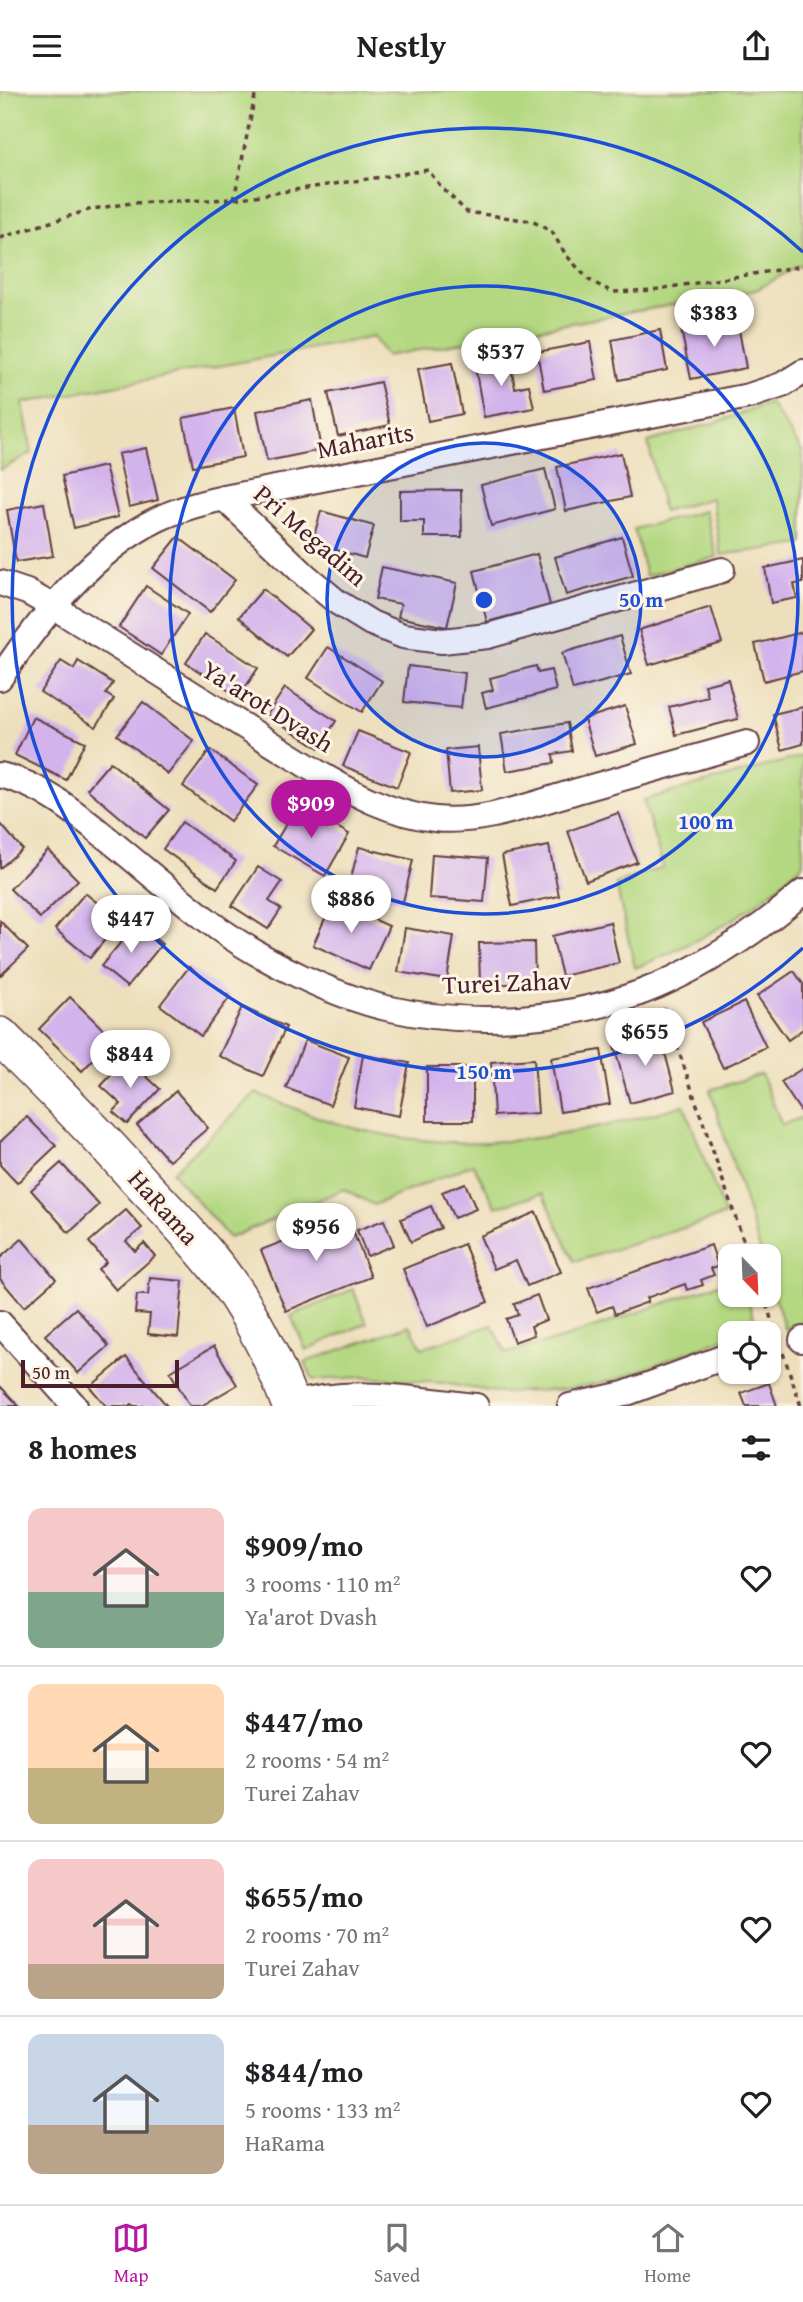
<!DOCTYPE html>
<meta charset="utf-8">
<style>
body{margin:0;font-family:"Gentium Book Plus",serif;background:#f2f2f2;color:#202124;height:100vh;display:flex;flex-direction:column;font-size:26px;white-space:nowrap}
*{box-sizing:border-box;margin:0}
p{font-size:23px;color:#757577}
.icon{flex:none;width:38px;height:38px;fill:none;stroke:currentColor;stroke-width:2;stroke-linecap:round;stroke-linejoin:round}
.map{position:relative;height:1315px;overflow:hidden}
.details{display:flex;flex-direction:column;background:#fff;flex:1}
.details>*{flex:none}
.needle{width:46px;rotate:157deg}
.tools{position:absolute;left:718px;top:1153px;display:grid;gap:14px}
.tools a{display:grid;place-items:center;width:63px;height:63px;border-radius:14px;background:#fff;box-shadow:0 2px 5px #0004;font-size:35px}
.scale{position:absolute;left:21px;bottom:18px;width:158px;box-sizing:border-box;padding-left:7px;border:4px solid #4a1f2b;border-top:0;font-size:19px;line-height:24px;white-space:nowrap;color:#4a1f2b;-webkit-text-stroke:5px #fcf5e5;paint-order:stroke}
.price{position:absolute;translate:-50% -60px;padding:0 16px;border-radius:24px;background:#fff;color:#222;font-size:23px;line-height:46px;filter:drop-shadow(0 2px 4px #0008)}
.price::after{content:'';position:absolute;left:50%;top:42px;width:21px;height:16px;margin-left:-10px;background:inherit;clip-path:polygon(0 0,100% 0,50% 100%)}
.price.on{background:#b5179e;color:#fff}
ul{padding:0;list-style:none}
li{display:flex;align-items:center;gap:21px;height:175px;padding:0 28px}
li+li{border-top:2px solid #e0e0e0}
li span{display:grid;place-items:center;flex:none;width:196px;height:140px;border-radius:14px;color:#555}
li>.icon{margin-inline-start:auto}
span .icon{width:84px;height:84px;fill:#fffc;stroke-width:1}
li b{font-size:30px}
h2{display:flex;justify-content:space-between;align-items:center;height:84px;padding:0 28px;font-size:30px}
header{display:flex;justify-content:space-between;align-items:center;height:91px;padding:0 28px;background:#fff;font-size:32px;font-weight:700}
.tabs{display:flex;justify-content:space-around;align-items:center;height:98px;border-top:2px solid #e0e0e0;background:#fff;font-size:19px;color:#757577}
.tabs a{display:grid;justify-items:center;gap:4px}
.tabs .on{color:#b5179e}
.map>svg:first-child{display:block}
</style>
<header><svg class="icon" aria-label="menu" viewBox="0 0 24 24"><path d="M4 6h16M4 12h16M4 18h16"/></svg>Nestly<svg class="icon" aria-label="share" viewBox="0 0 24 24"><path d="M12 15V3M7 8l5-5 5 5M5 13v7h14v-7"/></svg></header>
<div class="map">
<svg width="803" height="1315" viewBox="0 0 803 1315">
<rect width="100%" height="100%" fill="#fcf5e5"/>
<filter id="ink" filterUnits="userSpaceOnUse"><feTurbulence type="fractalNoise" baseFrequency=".0143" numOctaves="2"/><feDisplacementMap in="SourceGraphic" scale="14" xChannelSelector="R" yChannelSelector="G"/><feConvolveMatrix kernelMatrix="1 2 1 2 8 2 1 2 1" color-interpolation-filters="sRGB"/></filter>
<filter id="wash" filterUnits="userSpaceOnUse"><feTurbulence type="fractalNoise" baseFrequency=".00686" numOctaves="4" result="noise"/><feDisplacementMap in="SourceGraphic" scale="28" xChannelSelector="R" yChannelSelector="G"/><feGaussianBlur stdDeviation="1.57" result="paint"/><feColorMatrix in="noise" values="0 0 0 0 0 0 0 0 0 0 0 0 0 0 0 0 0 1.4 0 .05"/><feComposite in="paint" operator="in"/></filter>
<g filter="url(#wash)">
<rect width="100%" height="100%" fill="#eddfbc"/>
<g fill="#b4d881" stroke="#7f7c56" stroke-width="2">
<polygon points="0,0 803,0 803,172 756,199 386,265 373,246 23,312 32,362 0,379"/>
<polygon points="770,312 803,361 803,453 721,464 712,407 663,421 648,351 726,328"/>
<polygon points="705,420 717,466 646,485 634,438"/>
<path d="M 803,665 L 803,773 C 756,820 696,853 635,877 L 616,793 L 663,776 L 643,709 Z"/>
<polygon points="761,983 782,1034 803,1026 803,1231 785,1238 768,1185 768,1166 762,1165 710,999"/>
<path d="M 256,1002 C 291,1016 326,1031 363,1039 C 470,1066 581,1045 684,1014 L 725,1124 L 575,1171 L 543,1102 L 496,1116 L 473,1073 L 374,1114 L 344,1098 L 229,1147 L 172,1081 Z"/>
<polygon points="730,1189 730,1204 746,1204 757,1234 730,1242 730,1245 615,1289 568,1298 501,1302 442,1292 363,1286 313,1289 305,1271 410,1234 422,1257 492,1234 506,1262 565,1247"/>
<polygon points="353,1198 367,1232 306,1259 291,1225"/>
</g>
<g id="blocks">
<g fill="#d3b3ec">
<polygon points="737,228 746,277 691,288 681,238"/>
<polygon points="660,239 667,279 619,289 612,249"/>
<polygon points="590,251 597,289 544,299 537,261"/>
<polygon points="509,264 515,297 529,294 534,317 484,326 474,270"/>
<polygon points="452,272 462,323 428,330 418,278"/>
<polygon points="380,291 390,334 338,345 328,302"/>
<polygon points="312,309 321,359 267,370 257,320"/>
<polygon points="234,317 243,366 193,375 183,327"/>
<polygon points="146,357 158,409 129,416 118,363"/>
<polygon points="621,362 630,406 566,420 557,376"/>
<polygon points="105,375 118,426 74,437 62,385"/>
<polygon points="545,378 555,418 491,435 481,394"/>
<polygon points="461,399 462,446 424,446 424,430 400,430 400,400"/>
<polygon points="44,412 53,465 16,471 7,419"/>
<polygon points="321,420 374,435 365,467 312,452"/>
<polygon points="178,446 235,489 210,521 153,477"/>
<polygon points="622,446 633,485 566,504 555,466"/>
<polygon points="537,463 550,514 487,531 474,480"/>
<polygon points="803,469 803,492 794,493 797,507 771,512 765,477"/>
<polygon points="382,476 457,492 447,536 398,526 401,513 375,508"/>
<polygon points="146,495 188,523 161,564 119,536"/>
<polygon points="263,498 311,538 287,566 239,526"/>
<polygon points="711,516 722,552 649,574 639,539"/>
<polygon points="803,541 803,580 764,590 755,553"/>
<polygon points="205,543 258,577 239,606 186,572"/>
<polygon points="620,545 631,583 573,599 562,562"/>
<polygon points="328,556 382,590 362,621 308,587"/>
<polygon points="61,570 74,578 78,570 113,592 106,603 114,608 96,636 40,601"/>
<polygon points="408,575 465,582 461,617 404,611"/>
<polygon points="536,575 538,582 551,579 556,599 486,617 482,602 493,599 490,587"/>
<polygon points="728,588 738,628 676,644 669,616 708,606 705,594"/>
<polygon points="285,597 336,630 319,657 267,624"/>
<polygon points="143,611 194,650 168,683 117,644"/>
<polygon points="625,615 637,653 595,665 584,628"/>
<polygon points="803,616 803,653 782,659 773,623"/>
<polygon points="33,626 85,651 66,689 15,664"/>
<polygon points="567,632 572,660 553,663 554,672 507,680 501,643"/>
<polygon points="358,640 411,661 397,696 343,675"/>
<polygon points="478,656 482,699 450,702 446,659"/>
<polygon points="210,659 258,694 230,730 183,695"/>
<polygon points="110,671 169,719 145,747 87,698"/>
<polygon points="298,713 349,743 325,785 273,755"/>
<polygon points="618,722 637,771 586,790 568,740"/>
<polygon points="182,731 236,770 217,797 163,758"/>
<polygon points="0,732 22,758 0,777"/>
<polygon points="549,755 559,805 512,815 502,764"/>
<polygon points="359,756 413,769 403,811 348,798"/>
<polygon points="48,759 78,789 40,827 10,798"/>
<polygon points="432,763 488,767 484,811 429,807"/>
<polygon points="258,776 282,791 269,810 281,818 268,838 232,815"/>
<polygon points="85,802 120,830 90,867 55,838"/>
<polygon points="333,810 389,835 369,879 313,854"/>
<polygon points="0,830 28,858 0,885"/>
<polygon points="610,831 619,872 562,885 552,845"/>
<polygon points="136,833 162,853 127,896 101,875"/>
<polygon points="405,837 454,845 447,889 398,881"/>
<polygon points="534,851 535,892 480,894 479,852"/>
<polygon points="189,876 230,906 201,945 160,914"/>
<polygon points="794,880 803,893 803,938 788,949 757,905"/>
<polygon points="70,906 113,948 82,980 39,938"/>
<polygon points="744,911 766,956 723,977 701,931"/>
<polygon points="242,916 286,936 263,985 219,965"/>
<polygon points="660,943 675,1000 630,1012 614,955"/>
<polygon points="305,949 349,966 330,1014 286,997"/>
<polygon points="601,959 610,1013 560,1021 551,967"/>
<polygon points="363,964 409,972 399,1025 354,1016"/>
<polygon points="127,967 160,998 127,1033 113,1021 121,1013 101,995"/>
<polygon points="534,968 538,1022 494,1025 491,971"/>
<rect x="427" y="976" width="46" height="54"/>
<polygon points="803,977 803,1024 781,991"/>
<polygon points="176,1000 208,1037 169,1070 137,1034"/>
<polygon points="27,1026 56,1055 17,1092 0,1074 0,1051"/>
<polygon points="61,1072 99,1114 69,1142 31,1099"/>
<polygon points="465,1092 476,1118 454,1127 442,1101"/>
<polygon points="431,1115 441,1137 411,1151 401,1128"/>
<polygon points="126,1119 142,1137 126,1150 135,1160 144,1152 155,1165 116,1199 98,1178 106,1171 89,1151"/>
<polygon points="536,1121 561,1181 527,1195 516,1169 494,1178 480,1145"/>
<polygon points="347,1125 371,1186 286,1220 261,1159"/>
<polygon points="384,1129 394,1154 367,1165 357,1139"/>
<polygon points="22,1148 56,1188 24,1216 0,1188 0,1167"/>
<polygon points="464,1153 488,1211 427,1236 403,1178"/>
<polygon points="711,1154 718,1175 711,1177 714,1184 701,1189 703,1194 687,1199 685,1193 646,1207 648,1211 615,1223 612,1215 597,1221 588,1197"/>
<polygon points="150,1187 183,1190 178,1246 148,1243 150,1223 135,1222 137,1204 148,1204"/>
<polygon points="537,1204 546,1229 531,1235 534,1244 514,1251 506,1228 518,1224 514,1213"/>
<polygon points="76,1217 109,1255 78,1282 45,1244"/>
<polygon points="214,1255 237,1294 201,1315 190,1315 170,1281"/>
<polygon points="126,1266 167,1315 134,1315 132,1313 129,1315 106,1315 90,1296"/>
<polygon points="769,1292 777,1315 746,1315 741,1302"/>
<polygon points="0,1295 19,1315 0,1315"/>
</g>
</g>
</g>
<g filter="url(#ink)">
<use href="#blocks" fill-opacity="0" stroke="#623c41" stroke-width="2"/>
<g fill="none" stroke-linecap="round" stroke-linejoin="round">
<defs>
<g id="street">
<polyline points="224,407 306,485 337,511 371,532 403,545 442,550 488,545 722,479"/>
<path d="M 0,492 L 27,501 L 54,516 L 317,681 C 354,703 391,723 435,728 C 483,733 532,713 577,700 C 634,684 690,668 747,652"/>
<path d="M 0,587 C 39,529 93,459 158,428 C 179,418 201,412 224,407 L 749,305 L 782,294 L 803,281"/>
<path d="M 0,684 C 41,693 76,722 108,748 C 145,778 181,810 219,838 C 264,870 332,904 386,917 C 473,937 575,930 657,895 C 710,872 759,839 803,801"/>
<polyline points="0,1232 75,1315"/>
<polyline points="802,1249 803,1248"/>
<path d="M 287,1315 C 350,1295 412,1308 476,1315"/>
<polyline points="570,1315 624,1303 730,1264"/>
</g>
<path id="secondary" d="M 0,945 C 49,994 98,1043 144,1095 C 165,1117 186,1139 205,1162 C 243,1206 271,1261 291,1315"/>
</defs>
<use href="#street" stroke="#623c41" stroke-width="28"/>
<use href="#secondary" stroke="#623c41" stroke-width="40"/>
<g stroke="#623c41" stroke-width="3.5" stroke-dasharray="5 5" stroke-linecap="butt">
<polyline points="234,108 256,0"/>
<polyline points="0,147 92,118 131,112 234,108 428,79 442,97 467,121 532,130 552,141 566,164 589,189 612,201 652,199 803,175"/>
<polyline points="664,917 749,1166"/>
<polyline points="763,1204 778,1248"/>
<polyline points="768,1258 781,1259"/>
<polyline points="783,1262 801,1315"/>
</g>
<use href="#street" stroke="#fff" stroke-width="24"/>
<use href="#secondary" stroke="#fff" stroke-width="37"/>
</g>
</g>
<circle cx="484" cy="509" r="157" fill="#1d4ed8" fill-opacity=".12"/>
<g fill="none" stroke="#1d4ed8" stroke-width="3.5">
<circle cx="484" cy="509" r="157"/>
<circle cx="484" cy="509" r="314"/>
<path d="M803 857A472 472 0 1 1 803 161"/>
</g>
<g text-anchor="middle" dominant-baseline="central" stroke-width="6" stroke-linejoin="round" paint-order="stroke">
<g font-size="26" fill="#4a1f2b" stroke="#fcf5e5">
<text transform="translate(365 349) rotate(-11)">Maharits</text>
<text transform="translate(311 444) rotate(41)">Pri Megadim</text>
<text transform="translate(268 615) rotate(32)">Ya'arot Dvash</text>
<text transform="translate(507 891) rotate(-2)">Turei Zahav</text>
<text transform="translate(164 1116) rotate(48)">HaRama</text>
</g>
</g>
<circle cx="484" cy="509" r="10" fill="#1d4ed8" stroke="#fcf5e5" stroke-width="3.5"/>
<g font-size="21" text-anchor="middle" font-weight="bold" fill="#1d4ed8" stroke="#fcf5e5" stroke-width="6" stroke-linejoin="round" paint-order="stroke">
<text x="641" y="516">50 m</text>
<text x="706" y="738">100 m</text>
<text x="484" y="988">150 m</text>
</g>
</svg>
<div class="tools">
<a><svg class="needle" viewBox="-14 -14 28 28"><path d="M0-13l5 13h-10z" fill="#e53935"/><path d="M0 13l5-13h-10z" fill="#757577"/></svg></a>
<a><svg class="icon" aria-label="locate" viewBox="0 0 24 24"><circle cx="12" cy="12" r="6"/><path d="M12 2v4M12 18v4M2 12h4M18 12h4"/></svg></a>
</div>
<div class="scale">50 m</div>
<b class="price" style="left:714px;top:258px">$383</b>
<b class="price" style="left:501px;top:297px">$537</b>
<b class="price on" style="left:311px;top:749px">$909</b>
<b class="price" style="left:351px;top:844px">$886</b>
<b class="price" style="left:131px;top:864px">$447</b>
<b class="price" style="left:645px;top:977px">$655</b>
<b class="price" style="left:130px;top:999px">$844</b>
<b class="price" style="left:316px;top:1172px">$956</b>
</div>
<section class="details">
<h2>8 homes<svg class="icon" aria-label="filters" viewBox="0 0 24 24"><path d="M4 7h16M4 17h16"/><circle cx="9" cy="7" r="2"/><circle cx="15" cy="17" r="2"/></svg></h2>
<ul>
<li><span style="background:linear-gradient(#f6c9c9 60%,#7fa58c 0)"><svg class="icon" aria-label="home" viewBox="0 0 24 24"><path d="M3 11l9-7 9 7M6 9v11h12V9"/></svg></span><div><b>$909/mo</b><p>3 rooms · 110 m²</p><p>Ya'arot Dvash</p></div><svg class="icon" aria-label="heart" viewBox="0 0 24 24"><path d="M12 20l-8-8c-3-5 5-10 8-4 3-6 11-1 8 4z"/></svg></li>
<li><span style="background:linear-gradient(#ffd9b3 60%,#c2b280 0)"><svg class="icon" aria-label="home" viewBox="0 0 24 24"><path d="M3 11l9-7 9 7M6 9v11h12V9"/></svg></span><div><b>$447/mo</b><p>2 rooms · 54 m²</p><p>Turei Zahav</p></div><svg class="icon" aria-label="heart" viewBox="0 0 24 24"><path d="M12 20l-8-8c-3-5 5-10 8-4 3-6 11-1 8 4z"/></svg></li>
<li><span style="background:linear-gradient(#f6c9c9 75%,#b9a48a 0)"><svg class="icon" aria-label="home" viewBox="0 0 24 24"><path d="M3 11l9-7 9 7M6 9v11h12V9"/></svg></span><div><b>$655/mo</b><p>2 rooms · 70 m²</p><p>Turei Zahav</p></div><svg class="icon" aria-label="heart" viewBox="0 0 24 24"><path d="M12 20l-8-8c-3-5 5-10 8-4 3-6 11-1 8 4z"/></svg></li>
<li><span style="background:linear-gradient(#c9d6e8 65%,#b9a48a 0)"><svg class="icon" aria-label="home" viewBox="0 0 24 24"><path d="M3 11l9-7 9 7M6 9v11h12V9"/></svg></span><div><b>$844/mo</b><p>5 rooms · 133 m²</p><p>HaRama</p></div><svg class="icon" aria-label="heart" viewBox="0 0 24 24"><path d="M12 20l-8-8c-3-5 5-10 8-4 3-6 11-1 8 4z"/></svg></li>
</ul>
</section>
<nav class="tabs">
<a class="on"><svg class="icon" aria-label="map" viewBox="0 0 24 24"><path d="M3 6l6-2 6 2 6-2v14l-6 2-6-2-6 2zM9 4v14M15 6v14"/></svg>Map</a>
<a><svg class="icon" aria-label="saved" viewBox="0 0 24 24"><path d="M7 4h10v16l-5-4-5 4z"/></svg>Saved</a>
<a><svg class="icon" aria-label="home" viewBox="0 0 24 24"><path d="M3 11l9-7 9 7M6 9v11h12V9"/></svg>Home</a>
</nav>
